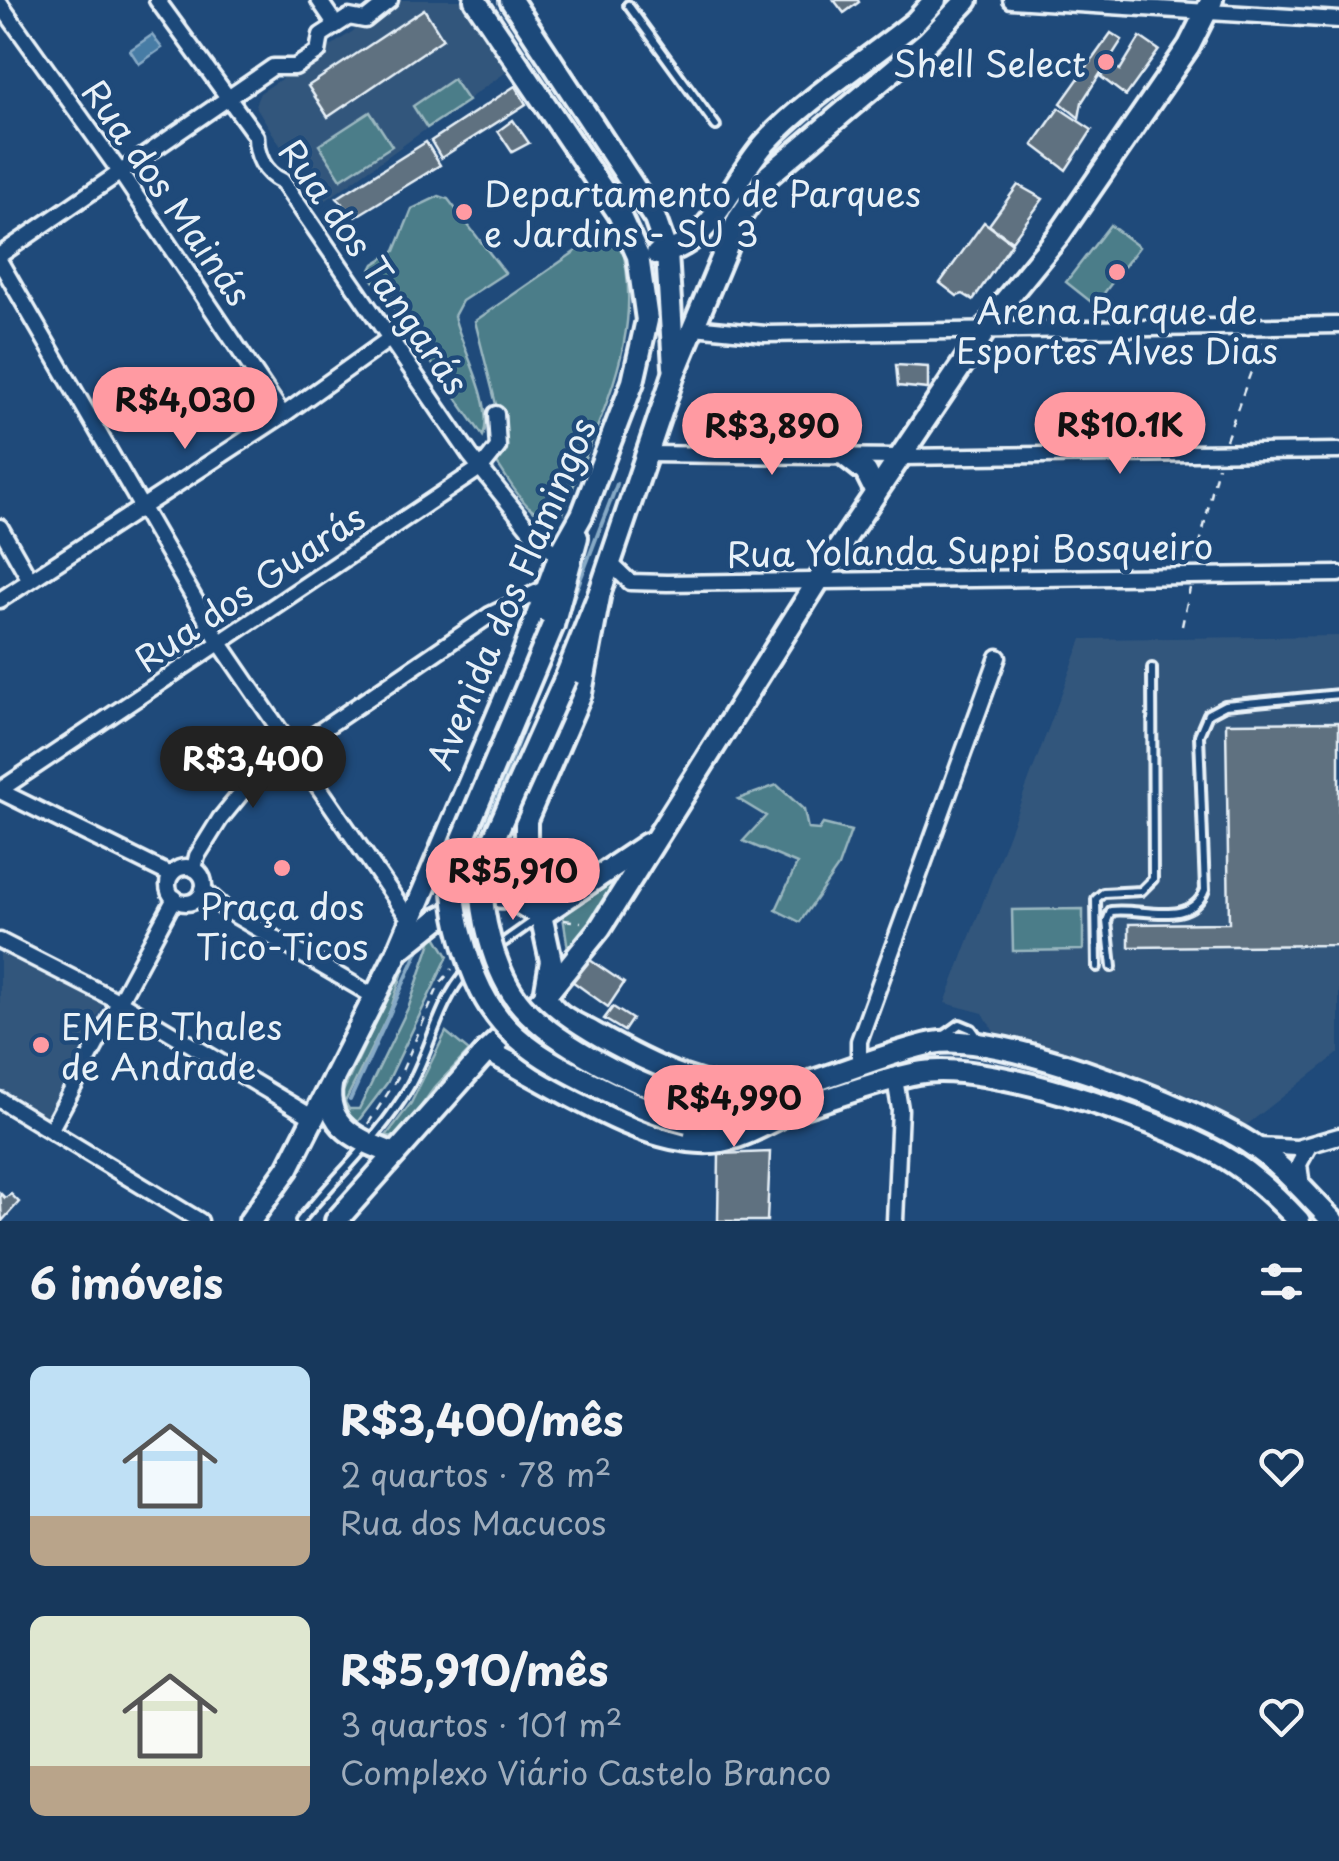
<!DOCTYPE html>
<html lang="pt">
<meta charset="utf-8">
<style>
body{margin:0;font-family:"Playpen Sans",sans-serif;background:#244365;color:#f1f3f6;height:100vh;display:flex;flex-direction:column;font-size:38px;white-space:nowrap}
*{box-sizing:border-box;margin:0}
p{font-size:32px;color:#9eacbb}
.icon{flex:none;width:55px;height:55px;fill:none;stroke:currentColor;stroke-width:2;stroke-linecap:round;stroke-linejoin:round}
.map{position:relative;height:1221px;overflow:hidden}
.side{display:flex;flex-direction:column;background:#17385c;flex:1}
.side>*{flex:none}
.price{position:absolute;translate:-50% -85px;padding:0 22px;border-radius:35px;background:#ff9aa2;color:#111;font-size:32px;line-height:65px;filter:drop-shadow(0 2px 5px #0008)}
.price::after{content:'';position:absolute;left:50%;top:60px;width:30px;height:22px;margin-left:-15px;background:inherit;clip-path:polygon(0 0,100% 0,50% 100%)}
.price.active{background:#222;color:#fff}
ul{padding:0;list-style:none}
li{display:flex;align-items:center;gap:30px;height:250px;padding:0 30px}
li span{display:grid;place-items:center;flex:none;width:280px;height:200px;border-radius:15px;color:#555}
li>.icon{margin-inline-start:auto}
span .icon{width:120px;height:120px;fill:#fffc;stroke-width:1}
li b{font-size:42px}
h2{display:flex;justify-content:space-between;align-items:center;height:120px;padding:0 30px;font-size:42px}
.map>svg:first-child{display:block}
</style>
<div class="map">
<svg width="1339" height="1221" viewBox="0 0 1339 1221">
<rect width="100%" height="100%" fill="#1f4a7a"/>
<filter id="ink" filterUnits="userSpaceOnUse"><feTurbulence type="fractalNoise" baseFrequency=".01" numOctaves="2"/><feDisplacementMap in="SourceGraphic" scale="20" xChannelSelector="R" yChannelSelector="G"/><feConvolveMatrix kernelMatrix="1 2 1 2 8 2 1 2 1" color-interpolation-filters="sRGB"/></filter>
<g filter="url(#ink)">
<g fill="#32567c">
<polygon points="400,0 463,0 509,70 318,206 255,105 260,93"/>
<polygon points="1339,636 1339,1053 1244,1127 1195,1098 994,1032 983,1013 945,1003 1082,639"/>
<polygon points="0,953 105,1002 46,1116 0,1088"/>
</g>
<g fill="#4b7d89" stroke="#9ab7c0" stroke-width="2.5">
<polygon points="453,79 468,101 427,128 413,106"/>
<polygon points="370,112 392,146 341,179 319,145"/>
<path d="M 439,196 L 448,199 L 505,273 L 462,301 L 454,316 C 463,352 495,404 483,436 L 369,274 L 374,264 L 395,251 L 412,209 Z"/>
<path d="M 615,224 C 654,329 599,414 563,513 C 531,528 513,485 496,462 L 506,444 L 475,321 Z"/>
<polygon points="1110,225 1139,247 1095,305 1066,282"/>
<polygon points="777,785 804,810 808,829 819,830 823,824 851,831 838,867 800,922 776,910 797,864 743,841 766,816 738,799"/>
<polygon points="633,868 569,956 563,916"/>
<polygon points="1083,909 1083,950 1013,951 1012,910"/>
<polygon points="434,933 448,956 387,1083 356,1124 338,1110 339,1100 410,950 390,1011 345,1102 349,1109 359,1109 409,1006"/>
<polygon points="446,1032 469,1051 434,1088 399,1137 386,1136 411,1103"/>
</g>
<polygon fill="#477ba5" stroke="#87aac6" stroke-width="2.5" points="152,35 162,48 139,64 130,50"/>
<g fill="none" stroke-linecap="round" stroke-linejoin="round">
<g stroke="#87aac6" stroke-width="4">
<polyline points="767,164 897,54"/>
<polyline points="487,822 617,484"/>
<polyline points="350,1100 421,945"/>
</g>
</g>
<g fill="#5f7180" stroke="#e8f1f8" stroke-width="2.5">
<polygon points="834,0 858,0 859,2 844,13"/>
<polygon points="424,9 443,39 328,117 308,86"/>
<polygon points="1111,33 1122,40 1082,102 1079,118 1061,103"/>
<polygon points="1140,37 1159,50 1126,96 1101,77 1110,63 1120,70"/>
<polygon points="515,86 526,104 441,158 431,141"/>
<polygon points="1059,108 1092,130 1066,170 1033,145"/>
<polygon points="513,120 529,143 512,152 498,131"/>
<polygon points="426,142 440,165 355,217 337,198"/>
<polygon points="1018,185 1043,199 1012,241 989,225"/>
<polygon points="984,222 1012,243 973,300 963,294 957,296 940,283"/>
<polygon points="896,365 928,367 928,389 898,386"/>
<polygon points="1339,722 1339,945 1129,947 1129,924 1229,923 1226,723"/>
<polygon points="587,958 624,983 608,1007 572,981"/>
<polygon points="613,1007 632,1019 624,1031 604,1019"/>
<polygon points="770,1152 767,1221 718,1221 719,1154"/>
<polygon points="0,1193 5,1198 11,1194 19,1202 2,1221"/>
</g>
<g fill="none" stroke-linecap="round" stroke-linejoin="round">
<defs>
<g id="lane">
<polyline points="628,5 716,126"/>
<polyline points="476,962 535,920"/>
<polyline points="1097,967 1096,899 1103,893 1141,891 1153,879 1152,668"/>
<path d="M 1112,967 L 1107,921 L 1111,911 C 1142,907 1190,928 1205,890 L 1199,735 L 1208,714 L 1225,705 L 1339,694"/>
<polyline points="942,1037 960,1024 972,1029 979,1039"/>
<path d="M 300,1221 C 336,1176 378,1139 408,1089 C 431,1051 437,1004 467,971"/>
</g>
<g id="street">
<path d="M 157,0 L 256,136 C 256,155 264,173 282,181 L 470,455 L 535,536 L 559,556"/>
<polyline points="319,0 336,25"/>
<polyline points="1011,0 1339,20"/>
<polyline points="0,4 120,172 283,415"/>
<polyline points="0,255 273,67 295,67 318,52 321,35 349,17 365,20 390,0"/>
<polyline points="0,262 220,643 410,920"/>
<polyline points="1005,301 1038,326"/>
<polyline points="694,327 765,334 1339,325"/>
<polyline points="646,454 900,457 1339,451"/>
<polyline points="0,527 30,580"/>
<polyline points="610,563 630,582 667,583 1339,574"/>
<polyline points="0,600 283,415 392,337"/>
<polyline points="0,790 483,466 498,447 496,414"/>
<polyline points="0,791 171,875"/>
<circle cx="186" cy="885" r="18"/>
<polyline points="194,869 197,856 220,819 256,775 490,615 548,587"/>
<polyline points="203,889 226,910 375,997"/>
<polyline points="0,941 118,1001 312,1117"/>
<polyline points="859,1064 859,1041 998,657"/>
<polyline points="895,1079 900,1109 895,1221"/>
<polyline points="0,1100 200,1221"/>
<polyline points="52,1127 175,898"/>
<polyline points="1257,1146 1297,1148 1339,1136"/>
<polyline points="1302,1187 1299,1164 1309,1146"/>
</g>
<g id="secondary">
<polyline points="511,0 655,219 667,253 674,367"/>
<path d="M 657,254 C 713,246 731,180 766,142 C 809,96 867,61 916,21 L 935,0"/>
<polyline points="553,625 577,537"/>
<polyline points="566,677 600,592 674,374 738,220 769,175 928,41 967,0"/>
<polyline points="452,851 466,872 483,877 510,865 526,846"/>
<polyline points="398,951 521,660 559,556 582,515 633,382 647,320 638,256 619,214 475,0"/>
<path d="M 691,1101 C 763,1112 860,1058 933,1043 C 997,1030 1193,1107 1249,1143 C 1282,1164 1306,1194 1333,1221"/>
<path d="M 688,1122 C 775,1130 835,1090 917,1073 C 987,1060 1153,1118 1217,1153 C 1248,1170 1275,1195 1299,1221"/>
</g>
<g id="primary">
<polyline points="847,457 866,472 876,492"/>
<path d="M 600,592 L 581,693 L 526,820 L 526,846 L 551,961 L 545,996 C 555,1016 575,1023 593,1033 C 651,1066 706,1095 775,1090"/>
<polyline points="540,916 647,844"/>
<path d="M 487,1051 C 553,1082 647,1152 721,1141 C 741,1138 760,1127 778,1118"/>
<path d="M 331,1085 C 324,1128 361,1141 395,1154"/>
<polyline points="250,1221 288,1168 398,951 438,919 485,896 510,897 540,916"/>
<polyline points="336,1221 487,1051 545,996 600,928 840,546 1005,301 1059,235 1189,46 1212,0"/>
</g>
</defs>
<use href="#lane" stroke="#e8f1f8" stroke-width="14"/>
<use href="#street" stroke="#e8f1f8" stroke-width="21"/>
<use href="#secondary" stroke="#e8f1f8" stroke-width="28"/>
<use href="#primary" stroke="#e8f1f8" stroke-width="28"/>
<g stroke="#e8f1f8" stroke-width="2.5" stroke-dasharray="8 8" stroke-linecap="butt">
<polyline points="1226,440 1263,339"/>
<polyline points="1196,561 1218,466"/>
<polyline points="1182,626 1190,588"/>
<polyline points="564,920 581,922"/>
<polyline points="368,1124 402,1071 439,985 452,969"/>
</g>
<use href="#lane" stroke="#1f4a7a" stroke-width="6"/>
<use href="#street" stroke="#1f4a7a" stroke-width="14"/>
<use href="#secondary" stroke="#1f4a7a" stroke-width="20"/>
<use href="#primary" stroke="#1f4a7a" stroke-width="20"/>
<defs>
<g id="secondary-bridge">
<path d="M 553,625 L 457,853 C 451,882 454,908 462,937 C 484,1022 518,1047 595,1085 C 625,1100 654,1114 688,1122"/>
<path d="M 566,677 L 482,865 C 478,908 493,973 522,1006 C 557,1046 640,1087 691,1101"/>
</g>
</defs>
<use href="#secondary-bridge" stroke="#e8f1f8" stroke-width="28" stroke-linecap="butt"/>
<use href="#secondary-bridge" stroke="#1f4a7a" stroke-width="20"/>
</g>
</g>
<g fill="#ff9aa2" stroke="#1f4a7a" stroke-width="4">
<circle cx="1106" cy="62" r="10"/>
<circle cx="464" cy="212" r="10"/>
<circle cx="1117" cy="272" r="10"/>
<circle cx="282" cy="868" r="10"/>
<circle cx="41" cy="1045" r="10"/>
</g>
<g text-anchor="middle" dominant-baseline="central" stroke-width="9" stroke-linejoin="round" paint-order="stroke">
<g font-size="35" fill="#e8f1f8" stroke="#1f4a7a" text-anchor="start">
<text x="1086" y="62" text-anchor="end">Shell Select</text>
<text x="484" y="192">Departamento de Parques<tspan x="484" dy="40">e Jardins - SU 3</tspan></text>
<text x="1117" y="309" text-anchor="middle">Arena Parque de<tspan x="1117" dy="40">Esportes Alves Dias</tspan></text>
<text x="282" y="905" text-anchor="middle">Praça dos<tspan x="282" dy="40">Tico-Ticos</tspan></text>
<text x="61" y="1025">EMEB Thales<tspan x="61" dy="40">de Andrade</tspan></text>
</g>
<g font-size="35" fill="#e8f1f8" stroke="#1f4a7a">
<text transform="translate(168 192) rotate(55)">Rua dos Mainás</text>
<text transform="translate(375 266) rotate(55)">Rua dos Tangarás</text>
<text transform="translate(970 549) rotate(-1)">Rua Yolanda Suppi Bosqueiro</text>
<text transform="translate(249 587) rotate(-34)">Rua dos Guarás</text>
<text transform="translate(510 593) rotate(-67)">Avenida dos Flamingos</text>
</g>
</g>
</svg>
<b class="price" style="left:185px;top:452px">R$4,030</b>
<b class="price" style="left:1120px;top:477px">R$10.1K</b>
<b class="price" style="left:772px;top:478px">R$3,890</b>
<b class="price active" style="left:253px;top:811px">R$3,400</b>
<b class="price" style="left:513px;top:923px">R$5,910</b>
<b class="price" style="left:734px;top:1150px">R$4,990</b>
</div>
<section class="side">
<h2>6 imóveis<svg class="icon" aria-label="filters" viewBox="0 0 24 24"><path d="M4 7h16M4 17h16"/><circle cx="9" cy="7" r="2"/><circle cx="15" cy="17" r="2"/></svg></h2>
<ul>
<li><span style="background:linear-gradient(#bfe0f5 75%,#b9a48a 0)"><svg class="icon" aria-label="home" viewBox="0 0 24 24"><path d="M3 11l9-7 9 7M6 9v11h12V9"/></svg></span><div><b>R$3,400/mês</b><p>2 quartos · 78 m²</p><p>Rua dos Macucos</p></div><svg class="icon" aria-label="heart" viewBox="0 0 24 24"><path d="M12 20l-8-8c-3-5 5-10 8-4 3-6 11-1 8 4z"/></svg></li>
<li><span style="background:linear-gradient(#dfe7d0 75%,#b9a48a 0)"><svg class="icon" aria-label="home" viewBox="0 0 24 24"><path d="M3 11l9-7 9 7M6 9v11h12V9"/></svg></span><div><b>R$5,910/mês</b><p>3 quartos · 101 m²</p><p>Complexo Viário Castelo Branco</p></div><svg class="icon" aria-label="heart" viewBox="0 0 24 24"><path d="M12 20l-8-8c-3-5 5-10 8-4 3-6 11-1 8 4z"/></svg></li>
</ul>
</section>
